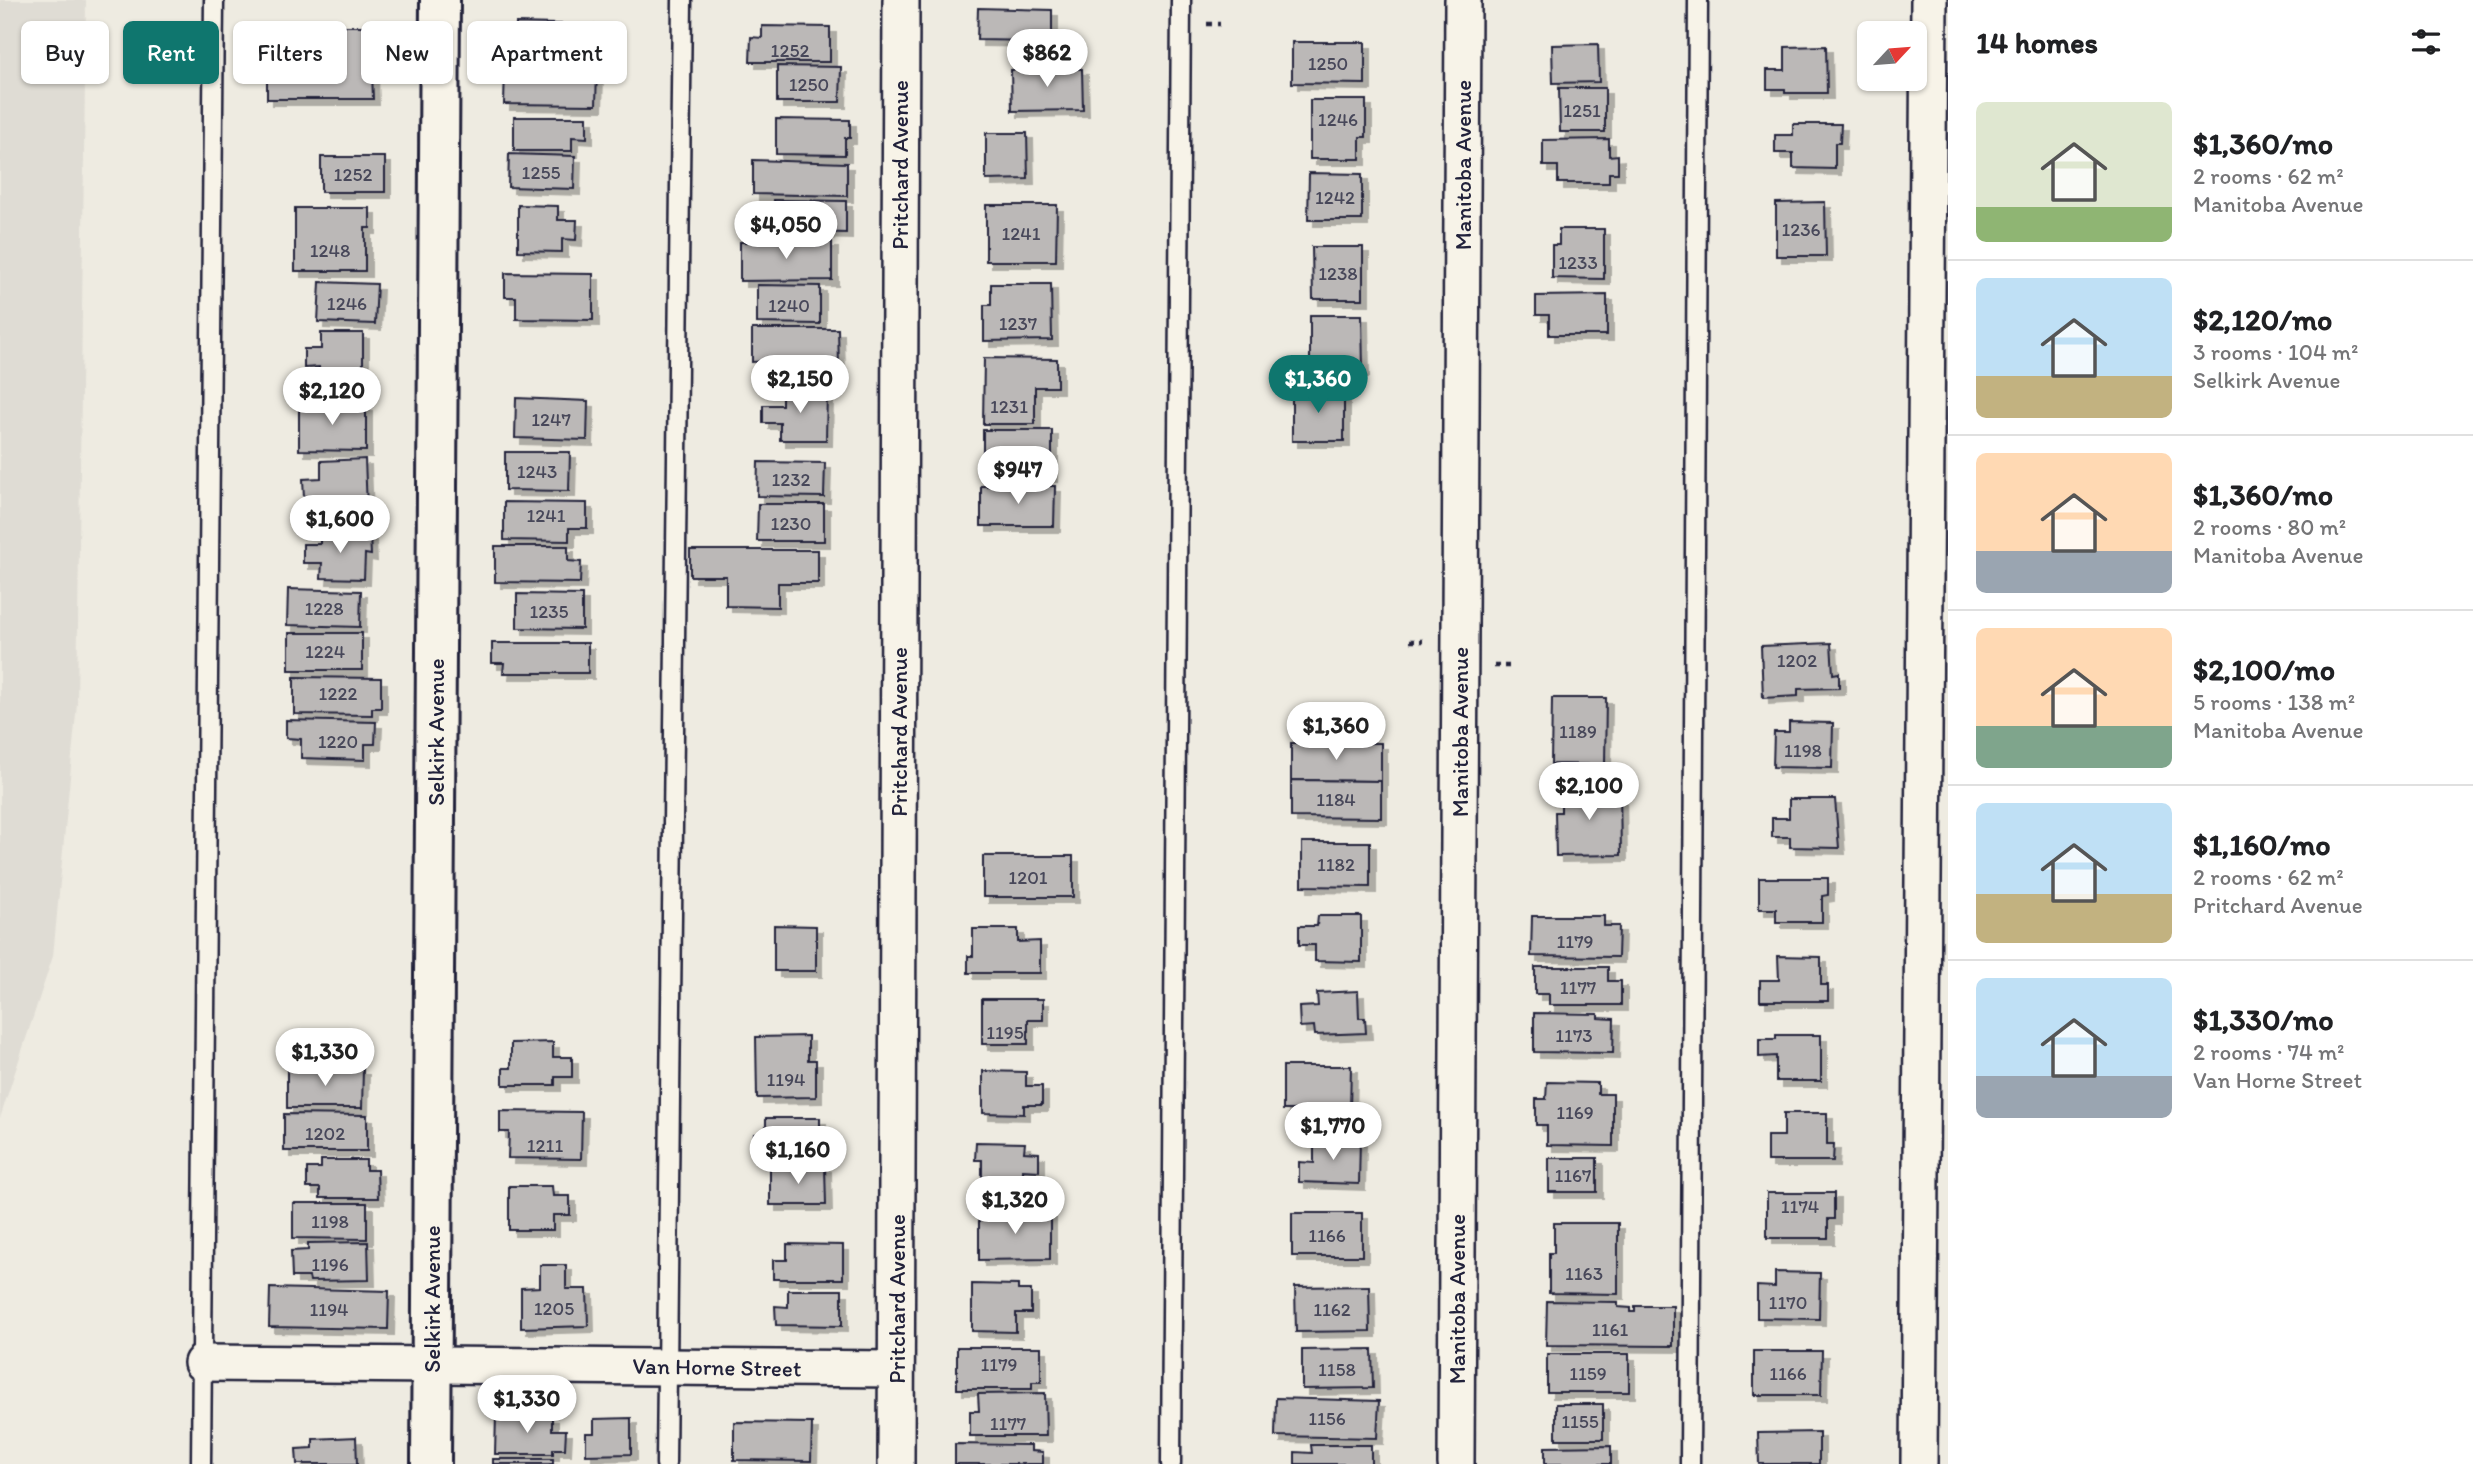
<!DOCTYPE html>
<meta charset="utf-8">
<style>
body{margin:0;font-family:Itim,sans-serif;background:#f6f6f6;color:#202124;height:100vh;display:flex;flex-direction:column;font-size:26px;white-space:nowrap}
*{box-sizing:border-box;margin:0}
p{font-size:23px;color:#757577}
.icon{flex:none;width:38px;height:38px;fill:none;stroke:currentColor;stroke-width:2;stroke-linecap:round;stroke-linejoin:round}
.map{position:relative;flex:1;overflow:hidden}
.sheet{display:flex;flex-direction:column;background:#fff;width:525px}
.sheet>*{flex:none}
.banner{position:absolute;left:21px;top:21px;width:665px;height:63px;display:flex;gap:14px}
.needle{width:46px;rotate:64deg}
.controls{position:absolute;left:1857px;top:21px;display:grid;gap:14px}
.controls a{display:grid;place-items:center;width:70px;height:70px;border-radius:10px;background:#fff;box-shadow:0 2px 5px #0004;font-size:35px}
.price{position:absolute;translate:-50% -60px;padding:0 16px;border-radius:24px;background:#fff;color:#222;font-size:23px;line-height:46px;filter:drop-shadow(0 2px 4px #0008)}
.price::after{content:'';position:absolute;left:50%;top:42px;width:21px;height:16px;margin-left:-10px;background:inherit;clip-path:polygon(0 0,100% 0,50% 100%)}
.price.active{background:#0f766e;color:#fff}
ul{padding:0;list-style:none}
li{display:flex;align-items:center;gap:21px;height:175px;padding:0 28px}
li+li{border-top:2px solid #e0e0e0}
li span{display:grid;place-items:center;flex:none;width:196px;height:140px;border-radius:10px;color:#555}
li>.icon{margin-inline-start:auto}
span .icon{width:84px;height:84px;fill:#fffc;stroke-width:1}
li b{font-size:30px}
h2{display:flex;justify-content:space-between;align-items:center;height:84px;padding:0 28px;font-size:30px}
.tag{padding:0 24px;border-radius:10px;background:#fff;box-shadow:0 2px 5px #0004;font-size:24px;line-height:63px}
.tag.active{background:#0f766e;color:#fff}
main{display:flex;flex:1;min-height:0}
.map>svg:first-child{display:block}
</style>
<main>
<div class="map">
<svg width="1948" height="1464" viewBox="0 0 1948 1464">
<defs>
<filter id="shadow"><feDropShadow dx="6" dy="6" stdDeviation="0" flood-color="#0004"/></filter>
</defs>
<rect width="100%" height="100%" fill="#eeebe1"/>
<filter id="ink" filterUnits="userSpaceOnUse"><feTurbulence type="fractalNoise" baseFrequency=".0143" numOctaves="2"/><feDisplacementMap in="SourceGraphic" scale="14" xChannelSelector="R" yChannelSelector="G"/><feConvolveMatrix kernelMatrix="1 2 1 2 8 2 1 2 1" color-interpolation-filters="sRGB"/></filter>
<g filter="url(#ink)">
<polygon fill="#dfdcd4" points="0,0 86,0 77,703 53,956 0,1118"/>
<g fill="#bbb8b7" stroke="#22223b" stroke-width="2" filter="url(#shadow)">
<polygon points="978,8 1052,10 1052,35 1038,35 1038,41 977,40"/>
<polygon points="516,23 596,25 595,48 580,47 580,57 515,56"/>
<polygon points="303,26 373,26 373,53 377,53 377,71 372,71 373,99 267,99 267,54 303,54"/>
<polygon points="762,26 830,27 830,62 750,62 751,37 762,38"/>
<polygon points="1292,42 1365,42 1365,84 1292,83"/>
<polygon points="1598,44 1599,82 1553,83 1552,45"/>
<polygon points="1826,46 1827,93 1785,93 1785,89 1767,89 1767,70 1785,70 1785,47"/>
<polygon points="777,66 841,67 840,102 777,102"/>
<polygon points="1034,66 1082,69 1083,110 1012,111 1011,70 1034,69"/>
<polygon points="505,68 597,70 596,105 504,104"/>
<polygon points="1559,88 1605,88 1605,132 1560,132"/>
<polygon points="1310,100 1366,100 1366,137 1360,137 1360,159 1310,159"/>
<polygon points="514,117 587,117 587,138 572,137 572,151 514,151"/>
<polygon points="776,119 850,120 850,138 845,138 845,155 776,154"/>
<polygon points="1793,124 1841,124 1840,143 1835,143 1835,169 1793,168 1793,153 1775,153 1775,135 1793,135"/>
<polygon points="986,133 1027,133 1028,179 986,180"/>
<polygon points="1609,139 1609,156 1618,155 1618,173 1609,173 1609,183 1558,183 1558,166 1543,166 1543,140"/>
<polygon points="509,154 575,156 574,189 508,187"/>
<rect x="321" y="157" width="64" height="35"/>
<polygon points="753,160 847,163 847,196 753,194"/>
<polygon points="1309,173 1362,174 1362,220 1308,220"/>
<polygon points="774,200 846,201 846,233 773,231"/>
<polygon points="1825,202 1826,256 1776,256 1776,203"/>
<polygon points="518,205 558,206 558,220 577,220 576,240 562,239 562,252 518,251"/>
<polygon points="986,205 1057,205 1056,261 986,261"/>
<polygon points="295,208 370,208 370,228 365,228 365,271 295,271"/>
<polygon points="1559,229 1604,229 1604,279 1552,278 1552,245 1559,245"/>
<polygon points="740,242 832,242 832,280 740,281"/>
<polygon points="1312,247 1363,247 1363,299 1313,299"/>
<polygon points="505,273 593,274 593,320 516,319 516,297 505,297"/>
<polygon points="320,282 377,284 375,324 318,322"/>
<polygon points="991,284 1051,284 1052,340 984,341 984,305 991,305"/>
<polygon points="757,285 820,286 820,324 757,323"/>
<polygon points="1607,295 1607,335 1549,335 1549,315 1536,315 1536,296"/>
<polygon points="1310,315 1362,315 1363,371 1310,371"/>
<polygon points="752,329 838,329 839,366 771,366 771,361 752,362"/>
<polygon points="321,333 363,333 363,377 320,378 319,367 304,368 304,349 321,349"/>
<polygon points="984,358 1057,359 1057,387 1035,387 1035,424 983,424"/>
<polygon points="1344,389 1344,441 1292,441 1292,390"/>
<polygon points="782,391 827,391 826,440 780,440 780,423 763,423 763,405 782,405"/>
<polygon points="516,398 588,401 587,440 515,438"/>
<polygon points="299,403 366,405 366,451 299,450"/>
<rect x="983" y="430" width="69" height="46"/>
<polygon points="505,452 570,452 569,491 505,490"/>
<polygon points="365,459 367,508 319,511 318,497 304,498 303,479 321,478 321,461"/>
<polygon points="758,462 825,463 824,497 757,496"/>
<polygon points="981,486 1055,486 1054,526 981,526"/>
<polygon points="504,502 587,503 587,528 569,528 569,541 504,540"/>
<polygon points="758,504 824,504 824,541 757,541"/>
<polygon points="320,534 370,535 371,555 365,554 364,579 321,578 322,563 303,563 303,544 320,544"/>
<polygon points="495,546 568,546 568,561 581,562 580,583 495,582"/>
<polygon points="690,550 818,550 818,583 778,583 778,607 726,606 726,576 690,576"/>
<polygon points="288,589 361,591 360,627 287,625"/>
<polygon points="517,594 582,595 582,629 517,628"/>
<rect x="289" y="633" width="73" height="37"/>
<polygon points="492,643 588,643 588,673 503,673 504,663 492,663"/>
<polygon points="1831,643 1833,674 1839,673 1839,688 1798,689 1798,696 1763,698 1761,646"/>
<polygon points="294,677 381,678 381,708 372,708 372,715 294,714"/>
<polygon points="1552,698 1606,698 1605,765 1551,764"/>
<polygon points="286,720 376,722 375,744 365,744 365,760 301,758 301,739 286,738"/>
<polygon points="1789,722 1833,723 1832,768 1773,767 1774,732 1789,732"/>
<polygon points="1291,743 1381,743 1381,781 1291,780"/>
<polygon points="1291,780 1381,781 1381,818 1291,817"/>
<polygon points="1620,787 1621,855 1556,856 1555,812 1561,812 1561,788"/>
<polygon points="1789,799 1835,799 1839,848 1790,847 1790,837 1772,837 1772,818 1789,818"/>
<polygon points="1302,842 1370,842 1370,887 1302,886"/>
<rect x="983" y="856" width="90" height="41"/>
<polygon points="1759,878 1828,878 1828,895 1822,896 1822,922 1776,922 1776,909 1759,909"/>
<polygon points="1318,916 1361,916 1361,962 1315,961 1315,945 1299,945 1299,926 1317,926"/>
<polygon points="1532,916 1604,916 1604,926 1619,926 1618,957 1531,956"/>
<polygon points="774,925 816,926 816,971 774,971"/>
<polygon points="973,929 1018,929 1018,942 1040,941 1040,973 968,973 968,956 973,956"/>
<polygon points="1778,956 1821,957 1821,985 1828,985 1828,1001 1760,1001 1760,980 1779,980"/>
<polygon points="1535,967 1608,967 1608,981 1621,981 1621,1005 1549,1005 1549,994 1535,994"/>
<polygon points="1358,991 1359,1018 1365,1018 1366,1033 1315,1035 1314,1026 1300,1027 1299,1007 1318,1006 1317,993"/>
<polygon points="982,999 1043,999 1043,1020 1028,1020 1028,1044 982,1044"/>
<polygon points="1534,1013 1598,1014 1598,1018 1614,1019 1613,1053 1534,1052"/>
<polygon points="1776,1035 1821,1035 1821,1081 1776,1081 1776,1056 1759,1057 1759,1039 1776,1039"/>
<polygon points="808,1036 808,1060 816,1060 816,1097 757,1098 756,1037"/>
<polygon points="553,1042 553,1057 572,1057 572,1077 555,1077 555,1085 503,1085 503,1068 511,1068 511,1043"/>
<polygon points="1283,1066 1351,1066 1350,1110 1283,1110"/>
<polygon points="287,1068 363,1069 362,1108 287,1108"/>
<polygon points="983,1071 1026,1072 1026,1086 1042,1086 1042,1105 1024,1105 1024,1114 983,1113"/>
<polygon points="1547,1082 1598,1083 1598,1094 1613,1094 1613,1146 1547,1145 1547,1125 1536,1125 1536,1099 1546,1099"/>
<polygon points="500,1111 582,1112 581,1159 508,1158 509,1132 500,1132"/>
<polygon points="1784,1113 1827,1113 1827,1144 1834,1144 1833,1161 1767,1161 1767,1136 1784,1136"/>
<polygon points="284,1114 367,1115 367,1151 284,1151"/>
<polygon points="766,1118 820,1118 820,1157 753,1157 754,1134 766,1134"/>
<polygon points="1314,1138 1360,1139 1359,1184 1299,1182 1299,1162 1314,1163"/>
<polygon points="976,1142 1025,1143 1024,1152 1039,1153 1039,1171 1023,1170 1023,1187 982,1187 982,1160 975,1160"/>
<rect x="1549" y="1158" width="48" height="34"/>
<polygon points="321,1160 366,1160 366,1170 377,1170 378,1198 320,1198 320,1188 307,1188 307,1168 321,1168"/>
<polygon points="825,1166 826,1205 770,1205 770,1167"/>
<polygon points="509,1186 552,1186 553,1196 570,1196 570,1215 553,1215 553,1230 509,1230"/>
<polygon points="1767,1193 1834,1193 1834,1219 1828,1219 1828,1238 1767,1238"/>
<polygon points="293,1203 367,1203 367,1239 293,1238"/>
<polygon points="1013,1210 1013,1215 1050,1212 1050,1259 979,1260 979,1216 995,1216 995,1211"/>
<rect x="1292" y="1213" width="70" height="43"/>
<polygon points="1554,1223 1618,1223 1618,1294 1549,1293 1549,1253 1554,1253"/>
<polygon points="368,1242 369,1280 310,1281 309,1277 292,1277 291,1251 308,1250 308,1243"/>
<polygon points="787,1244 843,1245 843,1279 773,1279 773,1260 787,1260"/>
<polygon points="540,1265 566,1265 566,1289 587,1289 588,1326 521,1328 521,1288 540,1287"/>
<polygon points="1775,1272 1820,1273 1819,1319 1757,1318 1757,1286 1775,1287"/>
<polygon points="972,1284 1018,1285 1018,1290 1031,1290 1031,1313 1016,1313 1016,1332 972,1331"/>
<polygon points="1369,1286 1370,1331 1296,1332 1295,1287"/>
<polygon points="270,1288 389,1291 388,1329 269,1327"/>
<polygon points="788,1290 842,1290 842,1326 776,1325 775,1306 788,1307"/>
<polygon points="1547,1301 1618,1302 1618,1307 1631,1308 1631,1312 1635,1312 1635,1306 1673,1306 1673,1346 1546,1345"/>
<polygon points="957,1347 1041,1347 1041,1382 1032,1382 1032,1389 957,1389"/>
<polygon points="1372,1349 1373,1388 1302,1389 1302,1350"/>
<polygon points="1754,1351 1822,1351 1821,1395 1754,1395"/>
<rect x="1547" y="1354" width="82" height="38"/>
<polygon points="1045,1393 1046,1436 970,1436 970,1411 979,1411 978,1394"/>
<polygon points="1276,1398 1379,1401 1377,1438 1275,1436"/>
<rect x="1556" y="1404" width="47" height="35"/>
<polygon points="496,1415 552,1416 552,1430 566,1430 565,1449 553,1449 553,1454 495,1454"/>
<polygon points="631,1418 631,1454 586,1455 586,1433 594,1433 594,1419"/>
<polygon points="734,1422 812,1423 811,1461 734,1460"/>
<polygon points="1819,1432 1819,1464 1759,1464 1758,1433"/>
<polygon points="356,1437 357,1464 297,1464 296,1449 313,1448 313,1439"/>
<polygon points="955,1444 1031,1445 1031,1451 1043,1452 1043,1464 955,1464"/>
<polygon points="1311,1445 1371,1445 1371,1464 1295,1464 1295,1452 1312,1453"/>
<polygon points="1611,1446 1611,1464 1545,1464 1545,1447"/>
<rect x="493" y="1459" width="60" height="5"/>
</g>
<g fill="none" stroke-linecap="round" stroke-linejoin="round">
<defs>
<g id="service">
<polyline points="201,1464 214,0"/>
<polyline points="666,1464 682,0"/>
<polyline points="1171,1464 1181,0"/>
<polyline points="1690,1464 1698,0"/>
</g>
<g id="minor">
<polyline points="202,1363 896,1369"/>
<polyline points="896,1464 901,0"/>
<polyline points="1456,1464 1463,0"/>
<polyline points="1919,1464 1929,0"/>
</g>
<polyline id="tertiary" points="431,1464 440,0"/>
</defs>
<use href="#service" stroke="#22223b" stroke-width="23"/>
<use href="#minor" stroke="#22223b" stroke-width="40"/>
<use href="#tertiary" stroke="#22223b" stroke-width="44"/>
<g stroke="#22223b" stroke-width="4.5" stroke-dasharray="5 5" stroke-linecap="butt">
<polyline points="1207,24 1220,24"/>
<polyline points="1410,641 1423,641"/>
<polyline points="1494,666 1511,666"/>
</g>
<use href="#service" stroke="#f7f3e8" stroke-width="18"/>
<use href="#minor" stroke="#f7f3e8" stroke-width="35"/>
<use href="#tertiary" stroke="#f7f3e8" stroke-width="38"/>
</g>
</g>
<g text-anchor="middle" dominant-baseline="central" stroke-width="7" stroke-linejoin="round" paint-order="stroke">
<g font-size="19" fill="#48485a">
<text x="790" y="50">1252</text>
<text x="1328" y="63">1250</text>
<text x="809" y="84">1250</text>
<text x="1582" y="110">1251</text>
<text x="1338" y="119">1246</text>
<text x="541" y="172">1255</text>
<text x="353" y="174">1252</text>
<text x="1335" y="197">1242</text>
<text x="1801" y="229">1236</text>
<text x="1021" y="233">1241</text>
<text x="330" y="250">1248</text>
<text x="1578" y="262">1233</text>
<text x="1338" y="273">1238</text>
<text x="347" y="303">1246</text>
<text x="789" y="305">1240</text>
<text x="1018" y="323">1237</text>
<text x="1009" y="406">1231</text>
<text x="551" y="419">1247</text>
<text x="537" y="471">1243</text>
<text x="791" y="479">1232</text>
<text x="546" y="515">1241</text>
<text x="791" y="523">1230</text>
<text x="324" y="608">1228</text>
<text x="549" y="611">1235</text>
<text x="325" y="651">1224</text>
<text x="1797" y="660">1202</text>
<text x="338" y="693">1222</text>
<text x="1578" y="731">1189</text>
<text x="338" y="741">1220</text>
<text x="1803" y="750">1198</text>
<text x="1336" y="799">1184</text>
<text x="1336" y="864">1182</text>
<text x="1028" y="877">1201</text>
<text x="1575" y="941">1179</text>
<text x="1578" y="987">1177</text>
<text x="1005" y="1032">1195</text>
<text x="1574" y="1035">1173</text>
<text x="786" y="1079">1194</text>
<text x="1575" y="1112">1169</text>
<text x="325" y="1133">1202</text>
<text x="545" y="1145">1211</text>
<text x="1573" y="1175">1167</text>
<text x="1800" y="1206">1174</text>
<text x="330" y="1221">1198</text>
<text x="1327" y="1235">1166</text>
<text x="330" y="1264">1196</text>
<text x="1584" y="1273">1163</text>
<text x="1788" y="1302">1170</text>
<text x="554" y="1308">1205</text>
<text x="329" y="1309">1194</text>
<text x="1332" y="1309">1162</text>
<text x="1610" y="1329">1161</text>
<text x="999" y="1364">1179</text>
<text x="1337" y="1369">1158</text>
<text x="1588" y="1373">1159</text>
<text x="1788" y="1373">1166</text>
<text x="1327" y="1418">1156</text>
<text x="1580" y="1421">1155</text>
<text x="1008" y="1423">1177</text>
</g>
<g font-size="23" fill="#22223b" stroke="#f7f3e8">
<text transform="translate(900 165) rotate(-90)">Pritchard Avenue</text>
<text transform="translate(1463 165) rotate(-90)">Manitoba Avenue</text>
<text transform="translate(436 732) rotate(-90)">Selkirk Avenue</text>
<text transform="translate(899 732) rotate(-90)">Pritchard Avenue</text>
<text transform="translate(1460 732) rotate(-90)">Manitoba Avenue</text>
<text transform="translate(432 1299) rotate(-90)">Selkirk Avenue</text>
<text transform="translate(897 1299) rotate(-90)">Pritchard Avenue</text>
<text transform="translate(1457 1299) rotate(-90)">Manitoba Avenue</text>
<text transform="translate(717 1367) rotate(1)">Van Horne Street</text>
</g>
</g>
</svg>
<div class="controls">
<a><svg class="needle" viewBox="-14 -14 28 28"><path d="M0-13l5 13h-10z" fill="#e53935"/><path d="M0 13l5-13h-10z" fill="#757577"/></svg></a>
</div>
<b class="price" style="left:1047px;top:89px">$862</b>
<b class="price" style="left:786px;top:261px">$4,050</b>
<b class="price" style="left:800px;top:415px">$2,150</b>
<b class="price active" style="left:1318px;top:415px">$1,360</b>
<b class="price" style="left:332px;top:427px">$2,120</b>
<b class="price" style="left:1018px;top:506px">$947</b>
<b class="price" style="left:340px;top:555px">$1,600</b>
<b class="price" style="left:1336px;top:762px">$1,360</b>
<b class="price" style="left:1589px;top:822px">$2,100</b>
<b class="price" style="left:325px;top:1088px">$1,330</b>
<b class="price" style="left:1333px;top:1162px">$1,770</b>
<b class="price" style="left:798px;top:1186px">$1,160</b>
<b class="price" style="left:1015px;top:1236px">$1,320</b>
<b class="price" style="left:527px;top:1435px">$1,330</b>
<div class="banner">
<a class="tag">Buy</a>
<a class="tag active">Rent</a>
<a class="tag">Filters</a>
<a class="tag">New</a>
<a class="tag">Apartment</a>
</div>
</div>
<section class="sheet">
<h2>14 homes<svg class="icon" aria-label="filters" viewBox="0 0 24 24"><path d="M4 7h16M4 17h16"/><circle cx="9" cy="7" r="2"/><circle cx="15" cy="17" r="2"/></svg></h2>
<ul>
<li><span style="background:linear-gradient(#dfe7d0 75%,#8fb573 0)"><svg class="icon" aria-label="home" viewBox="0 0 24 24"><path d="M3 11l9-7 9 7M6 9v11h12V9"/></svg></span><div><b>$1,360/mo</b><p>2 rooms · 62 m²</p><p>Manitoba Avenue</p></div></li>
<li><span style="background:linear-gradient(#bfe0f5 70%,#c2b280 0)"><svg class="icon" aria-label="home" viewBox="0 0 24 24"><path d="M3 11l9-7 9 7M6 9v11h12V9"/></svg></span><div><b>$2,120/mo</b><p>3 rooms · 104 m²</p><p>Selkirk Avenue</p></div></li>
<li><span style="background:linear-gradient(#ffd9b3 70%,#9aa5b1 0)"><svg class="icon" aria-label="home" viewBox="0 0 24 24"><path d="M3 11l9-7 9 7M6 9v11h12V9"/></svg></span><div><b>$1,360/mo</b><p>2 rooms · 80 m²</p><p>Manitoba Avenue</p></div></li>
<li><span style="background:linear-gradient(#ffd9b3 70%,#7fa58c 0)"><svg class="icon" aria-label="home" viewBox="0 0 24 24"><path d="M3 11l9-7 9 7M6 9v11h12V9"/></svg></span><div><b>$2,100/mo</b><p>5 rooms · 138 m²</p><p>Manitoba Avenue</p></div></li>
<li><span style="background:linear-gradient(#bfe0f5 65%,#c2b280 0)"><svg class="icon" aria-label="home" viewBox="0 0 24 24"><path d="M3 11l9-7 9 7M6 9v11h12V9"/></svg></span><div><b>$1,160/mo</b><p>2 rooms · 62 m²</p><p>Pritchard Avenue</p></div></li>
<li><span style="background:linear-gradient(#bfe0f5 70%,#9aa5b1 0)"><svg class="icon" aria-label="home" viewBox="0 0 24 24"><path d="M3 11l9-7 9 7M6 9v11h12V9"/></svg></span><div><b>$1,330/mo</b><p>2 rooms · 74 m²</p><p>Van Horne Street</p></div></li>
</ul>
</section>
</main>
